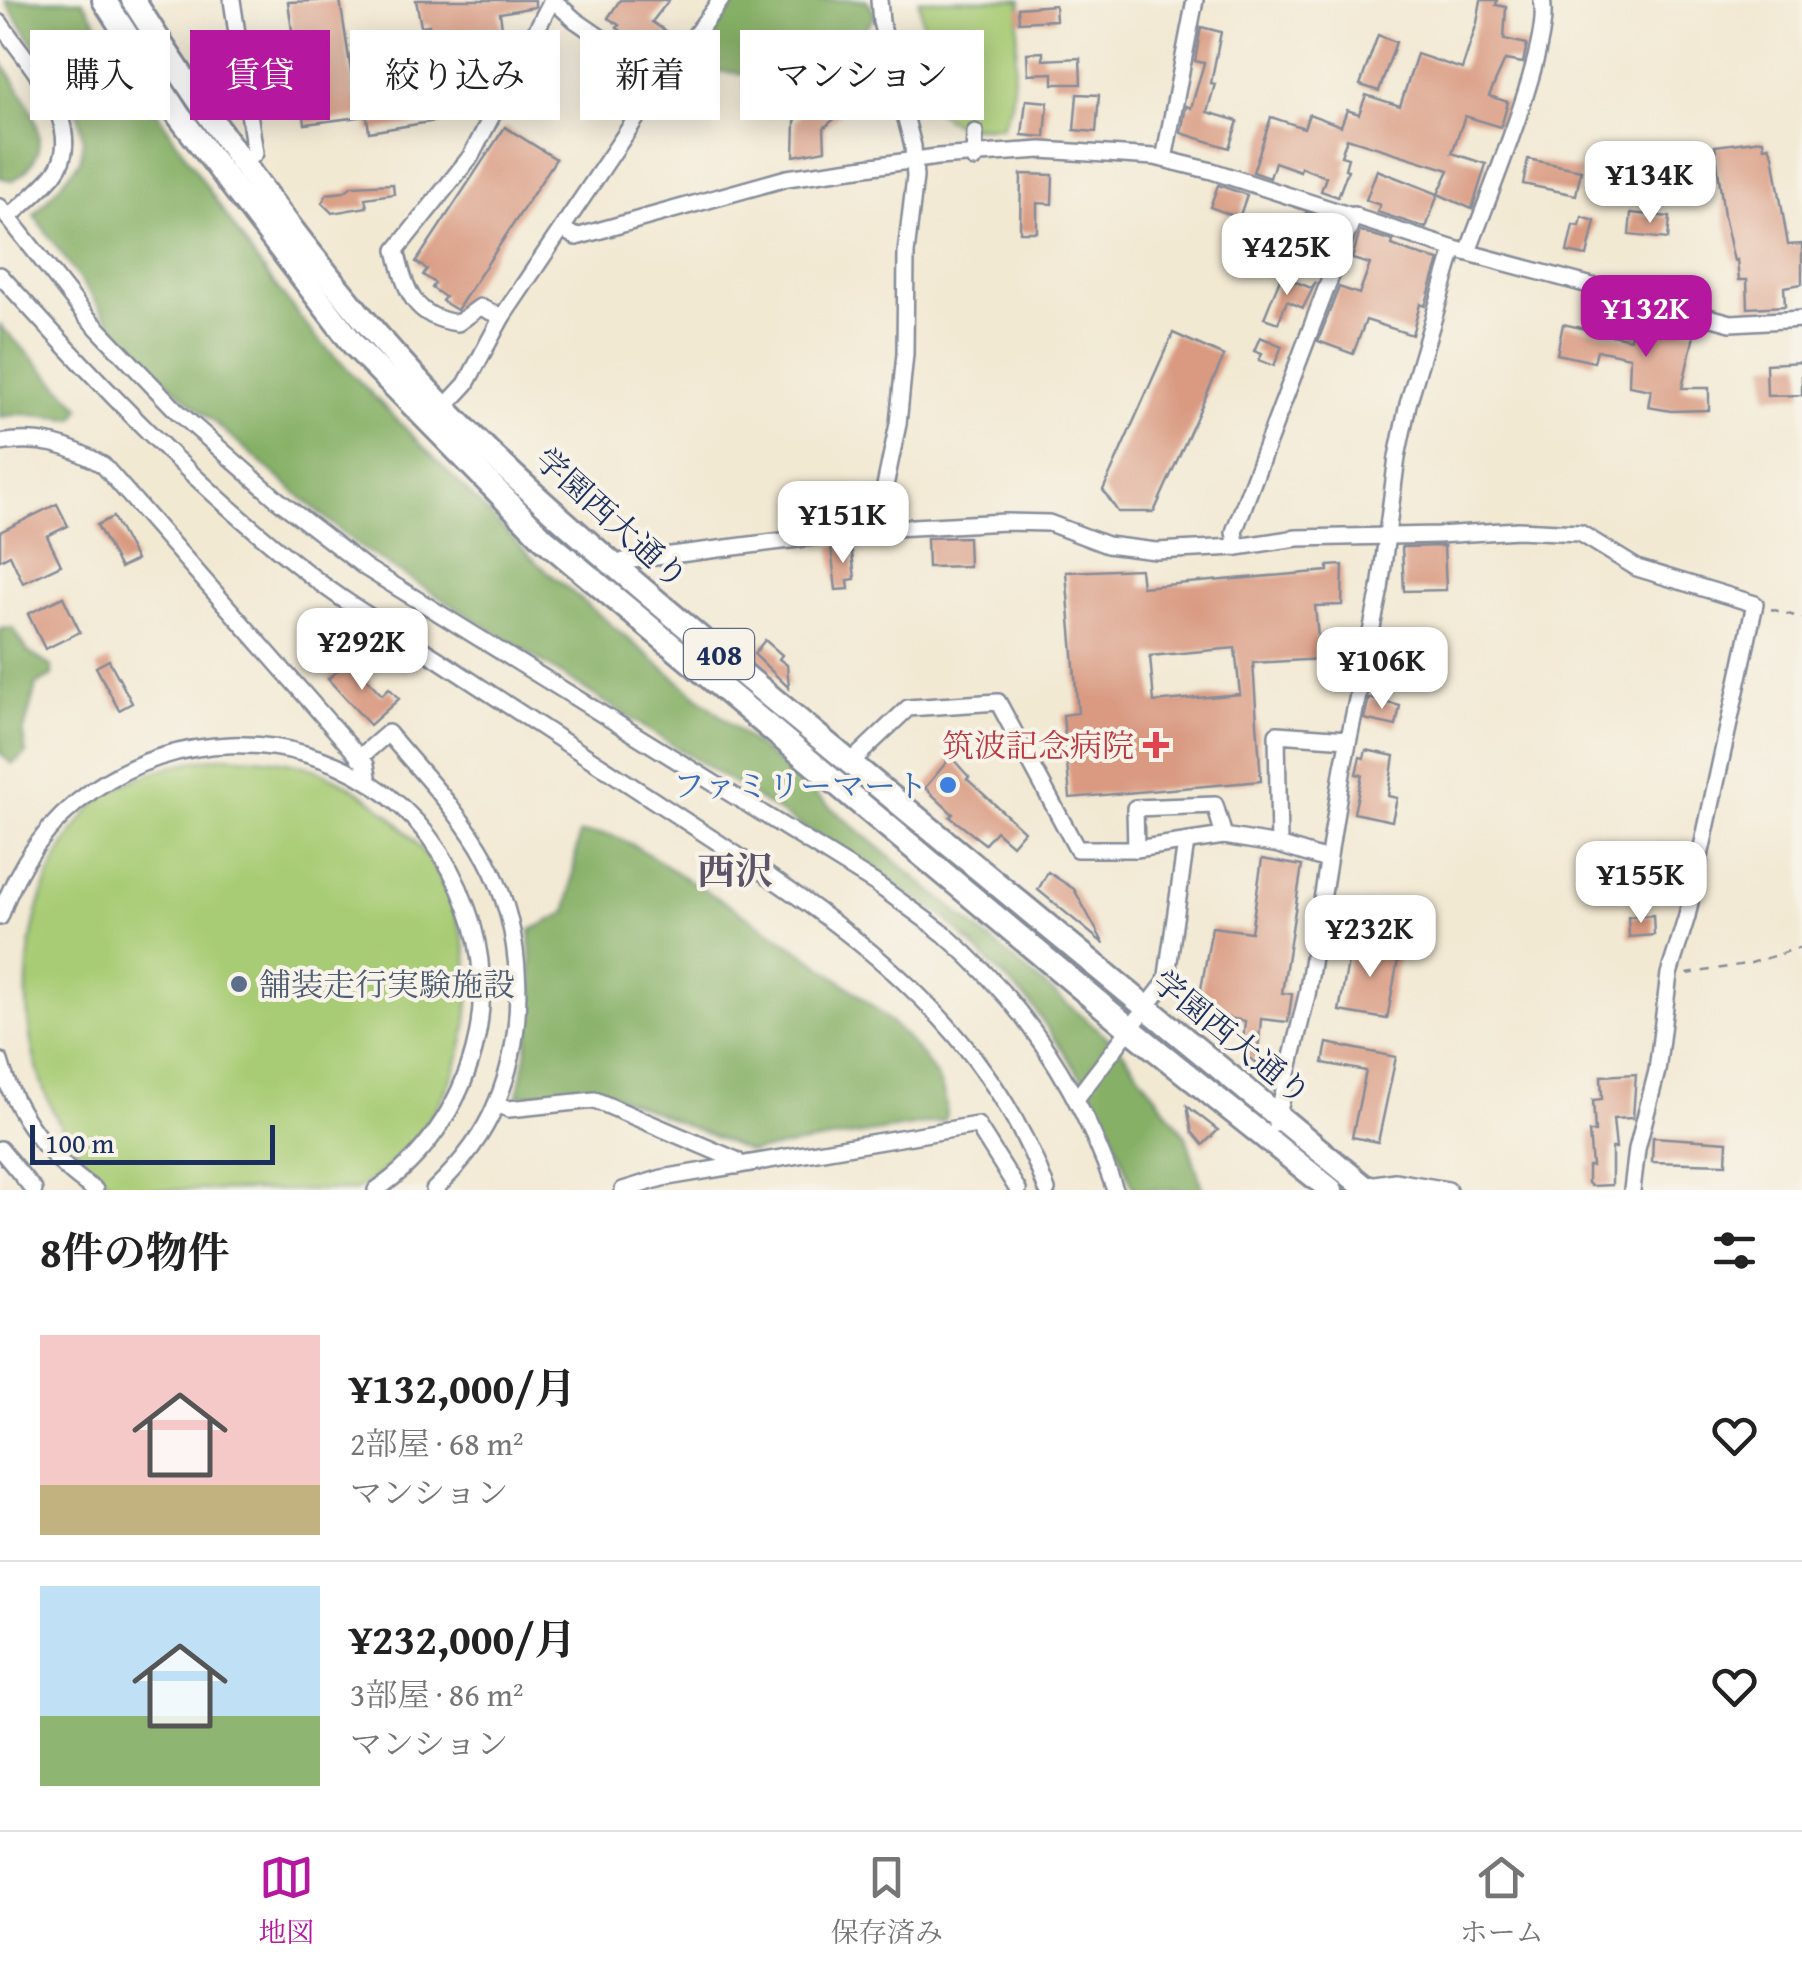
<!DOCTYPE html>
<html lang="ja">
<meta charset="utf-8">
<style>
body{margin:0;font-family:"Gentium Book Plus","Noto Serif JP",serif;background:#f2f2f2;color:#222;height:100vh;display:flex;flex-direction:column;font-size:38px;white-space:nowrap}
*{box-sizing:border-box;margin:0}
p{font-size:32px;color:#767676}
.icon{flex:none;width:55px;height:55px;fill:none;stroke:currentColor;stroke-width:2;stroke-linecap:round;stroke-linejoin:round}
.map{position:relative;height:1190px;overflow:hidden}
.panel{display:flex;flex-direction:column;background:#fff;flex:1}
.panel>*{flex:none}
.banner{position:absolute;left:30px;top:30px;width:1000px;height:90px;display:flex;gap:20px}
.scale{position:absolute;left:30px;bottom:25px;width:245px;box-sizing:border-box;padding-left:10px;border:5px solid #1b2f5e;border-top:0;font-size:28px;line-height:35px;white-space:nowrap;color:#1b2f5e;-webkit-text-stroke:8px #f7f3e8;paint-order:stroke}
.price{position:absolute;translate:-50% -85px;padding:0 22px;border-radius:20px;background:#fff;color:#222;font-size:32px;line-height:65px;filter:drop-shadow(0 2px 5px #0008)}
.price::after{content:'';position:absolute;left:50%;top:60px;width:30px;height:22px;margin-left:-15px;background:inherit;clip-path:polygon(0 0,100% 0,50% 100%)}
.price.active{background:#b5179e;color:#fff}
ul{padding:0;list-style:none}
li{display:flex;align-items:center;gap:30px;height:250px;padding:0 40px}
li+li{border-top:2px solid #e0e0e0}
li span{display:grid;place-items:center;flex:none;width:280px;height:200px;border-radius:0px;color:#555}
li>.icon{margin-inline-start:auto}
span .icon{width:120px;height:120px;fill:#fffc;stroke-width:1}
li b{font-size:42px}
h2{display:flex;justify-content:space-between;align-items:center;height:120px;padding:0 40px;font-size:42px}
.chip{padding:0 35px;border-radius:0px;background:#fff;box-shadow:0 5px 25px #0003;font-size:35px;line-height:90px}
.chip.active{background:#b5179e;color:#fff}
.tab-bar{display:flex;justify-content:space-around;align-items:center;height:140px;border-top:2px solid #e0e0e0;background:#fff;font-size:28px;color:#767676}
.tab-bar a{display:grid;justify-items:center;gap:5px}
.tab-bar .active{color:#b5179e}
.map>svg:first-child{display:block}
</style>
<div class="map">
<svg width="1802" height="1190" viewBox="0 0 1802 1190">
<rect width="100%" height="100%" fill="#f7f3e8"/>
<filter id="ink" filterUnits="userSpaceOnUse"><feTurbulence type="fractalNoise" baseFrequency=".01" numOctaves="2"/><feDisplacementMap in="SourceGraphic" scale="20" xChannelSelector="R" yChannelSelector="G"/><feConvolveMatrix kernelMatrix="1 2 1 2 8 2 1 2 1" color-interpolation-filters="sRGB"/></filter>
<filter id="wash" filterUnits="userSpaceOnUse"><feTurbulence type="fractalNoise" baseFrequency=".0048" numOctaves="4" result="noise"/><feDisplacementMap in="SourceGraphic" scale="40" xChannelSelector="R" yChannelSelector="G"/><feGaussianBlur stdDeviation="2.25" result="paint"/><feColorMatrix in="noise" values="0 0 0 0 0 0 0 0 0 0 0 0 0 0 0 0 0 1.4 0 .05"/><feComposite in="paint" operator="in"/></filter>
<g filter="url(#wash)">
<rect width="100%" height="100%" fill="#f2e9d3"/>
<g fill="#a8cc75" stroke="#627e6a" stroke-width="2.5">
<path d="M 919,0 L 1021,0 L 1011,104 L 1001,127 C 975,127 954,130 936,110 Z"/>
<path d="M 226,756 C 256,758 287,759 316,770 C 455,825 514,990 431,1116 C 417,1137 379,1182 355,1190 C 338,1190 311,1190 294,1190 C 235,1190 177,1190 118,1190 C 0,1104 0,903 98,801 C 136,772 181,762 226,756 Z"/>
</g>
<g fill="#86b066" stroke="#507062" stroke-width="2.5">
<polygon points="5,0 82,0 255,259 313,334 537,563 1120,1048 1186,1136 1203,1190 1134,1190 1101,1106 1031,1004 943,916 357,545 130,350 34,215 80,161 83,139 79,116"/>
<polygon points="737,0 867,0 876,15 827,80 689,69"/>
<path d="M 0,59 C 23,95 68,149 12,181 L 0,177 Z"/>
<polygon points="0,325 81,408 74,419 21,414 0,417"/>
<polygon points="13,628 28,652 52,667 52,676 36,685 23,735 26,754 12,764 0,753 0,629"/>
<path d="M 579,834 C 590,834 606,832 616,837 C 639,846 661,863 682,876 C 738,910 970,1046 944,1121 L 750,1152 L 595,1087 L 518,1096 C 531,1038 534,991 530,931 L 567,912 Z"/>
</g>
<g id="blocks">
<g fill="#d99a81" fill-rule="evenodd">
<polygon points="340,0 355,97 431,85 436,121 369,132 367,116 305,124 288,2"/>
<polygon points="416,0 535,0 535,7 500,13 503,35 432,47 429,25 421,26"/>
<polygon points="620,0 669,0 652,22 670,34 662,46 656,42 650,51 617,28 619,25 608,18"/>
<polygon points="1481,0 1497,0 1496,5 1506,7 1504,39 1527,44 1523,63 1505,60 1489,96 1508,102 1501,127 1465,116 1452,153 1486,164 1472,209 1438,194 1449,170 1347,138 1341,156 1348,158 1345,169 1348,170 1338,197 1321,191 1326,177 1301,167 1300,171 1275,162 1270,178 1253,172 1271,117 1304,128 1309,114 1341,126 1347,110 1359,114 1366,95 1400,106 1417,54 1462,69 1477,23"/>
<polygon points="1055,5 1056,20 1019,22 1018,8"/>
<polygon points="1201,27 1221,32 1211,83 1215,84 1207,112 1238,121 1229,148 1181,133 1186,106 1191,108 1204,63 1195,61"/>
<polygon points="1378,35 1396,42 1379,91 1360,85"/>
<polygon points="1043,52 1043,60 1080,58 1081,84 1053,84 1053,73 1028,74 1027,53"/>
<polygon points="875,78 876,108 845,109 824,128 825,150 794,156 795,121 827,80"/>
<polygon points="1077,94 1099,95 1096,132 1074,130"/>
<polygon points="1026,100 1048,102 1045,137 1022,135"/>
<polygon points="505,127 556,159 457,310 442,301 445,297 432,288 435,283 423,275 427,269 416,262"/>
<polygon points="1763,140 1764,147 1769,146 1773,155 1788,245 1802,244 1802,284 1784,287 1785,306 1748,308 1747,280 1739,280 1737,260 1734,261 1724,216 1715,146"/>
<polygon points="1528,159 1581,170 1576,195 1523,184"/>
<polygon points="1377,170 1438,194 1426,228 1377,212 1380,205 1366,200"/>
<polygon points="1021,174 1053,175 1052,204 1037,203 1037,232 1020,232"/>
<polygon points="393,184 394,194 365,198 367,207 332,213 322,203 327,194 344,192 352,186"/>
<polygon points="1218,185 1247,195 1239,218 1210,207"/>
<polygon points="1306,213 1325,220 1312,256 1293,249"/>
<polygon points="1631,213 1670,217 1668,239 1629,235"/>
<polygon points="1582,217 1595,221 1587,256 1567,252 1573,225 1580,226"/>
<polygon points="1360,231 1393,241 1392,245 1410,252 1439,260 1425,306 1420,304 1412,335 1366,320 1353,354 1318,341 1339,287 1359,294 1370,264 1352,259"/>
<polygon points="1281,276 1311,288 1316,282 1303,308 1287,301 1278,323 1264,318"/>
<polygon points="1668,318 1681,321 1680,327 1695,331 1682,388 1709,388 1709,410 1671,411 1648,407 1651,390 1629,386 1630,357 1597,350 1594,362 1557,354 1563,324 1630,339 1634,319 1667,325"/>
<polygon points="1173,333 1224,356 1154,512 1118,512 1103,490"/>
<polygon points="1260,337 1282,346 1274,366 1259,360 1262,354 1254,351"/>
<polygon points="1802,362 1802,395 1767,396 1766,364"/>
<polygon points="57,504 68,526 47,536 61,565 23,583 10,555 0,560 0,532"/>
<polygon points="113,517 136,560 120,568 97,525"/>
<polygon points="968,537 969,566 928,567 927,538"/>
<polygon points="851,544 855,579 848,580 849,589 836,590 831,547"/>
<polygon points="1444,546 1446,590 1404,591 1402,547"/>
<path d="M 1343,565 L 1342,605 L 1315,606 L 1320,659 L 1253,663 L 1261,781 L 1070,798 L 1063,715 L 1078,713 L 1066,572 L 1140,569 L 1142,587 L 1328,571 L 1328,566 ZM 1235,648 L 1240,694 L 1154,702 L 1150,656 Z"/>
<polygon points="63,597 80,632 45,649 28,614"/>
<polygon points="765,640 782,655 779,659 787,665 789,688 754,654"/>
<polygon points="109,660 132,703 119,710 96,667"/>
<polygon points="349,660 382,695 389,688 399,699 370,725 328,679"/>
<polygon points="1369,698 1400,706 1396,726 1364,719"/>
<polygon points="1366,750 1394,756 1388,796 1397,798 1392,821 1354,813 1362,775 1356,774 1360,757 1364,758"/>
<polygon points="951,757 969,777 967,779 1024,831 1012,845 996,831 985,844 950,817 953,814 925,788"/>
<polygon points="1262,859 1302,866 1282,993 1292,994 1288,1022 1261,1019 1257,1063 1242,1054 1245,1021 1197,1012 1212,927 1251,932"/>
<polygon points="1048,872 1074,889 1104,944 1038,890"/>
<polygon points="1653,915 1654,935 1629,937 1628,917"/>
<polygon points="1352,941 1400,949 1387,1019 1339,1011"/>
<polygon points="1327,1043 1396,1057 1378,1142 1352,1137 1366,1071 1323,1063"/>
<polygon points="1636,1074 1633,1118 1613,1119 1616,1148 1612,1148 1612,1185 1591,1186 1588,1183 1588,1166 1592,1166 1589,1132 1595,1132 1593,1100 1602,1099 1601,1076"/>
<polygon points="1187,1106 1218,1130 1203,1145 1192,1132"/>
<polygon points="1653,1137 1727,1142 1726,1164 1652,1162"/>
</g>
</g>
</g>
<g filter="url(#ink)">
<use href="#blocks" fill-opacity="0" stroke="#868c98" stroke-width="2.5"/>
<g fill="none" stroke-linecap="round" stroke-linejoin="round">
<defs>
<g id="minor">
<polyline points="232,0 255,153 244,164"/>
<polyline points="553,0 575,20 662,80"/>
<path d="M 0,23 C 26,61 90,128 54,174 C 41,190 23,204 8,218"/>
<polyline points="974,159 975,132"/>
<polyline points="1164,159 1195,0"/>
<path d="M 0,207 L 86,316 L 177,411 L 278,500 L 366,568 L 875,883 C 898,900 922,916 944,934 C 1024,1003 1081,1091 1115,1190"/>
<polyline points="564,230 576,237 787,178 937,157 1041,150 1155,157 1212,171 1454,249 1731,323 1802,319"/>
<path d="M 1468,252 C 1486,201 1553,44 1542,0"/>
<path d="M 0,275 C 97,382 195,486 310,575 C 349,606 394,631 436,658 C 523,715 609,771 696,828 C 843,924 984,1018 1047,1190"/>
<path d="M 502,317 L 480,307 L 458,323 C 412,317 406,290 396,250 L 471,156 L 552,0"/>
<polyline points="439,413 466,384 502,317 662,80 721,0"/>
<path d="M 0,443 C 39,436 69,445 103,465 L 366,765 L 369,782"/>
<polyline points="876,529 898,424 905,354 906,253 915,177 913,146 881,22 879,0"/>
<polyline points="1237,547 1234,532 1354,215"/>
<polyline points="613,565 624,561 876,529 1005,522 1049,523 1107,545 1156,551 1237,547 1297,538 1438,535 1518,530 1580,533 1637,568 1755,604 1687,916 1669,974 1657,1071 1637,1149 1632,1190"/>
<path d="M 359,758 L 388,733 C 422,774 461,813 486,859 C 525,931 528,1029 496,1104 C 483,1136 459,1166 434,1190"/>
<polyline points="850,763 908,708 998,702 1077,849 1136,849 1224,836 1279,845"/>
<polyline points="1136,849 1135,808 1215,805 1224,836"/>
<polyline points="1327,860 1279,845 1277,734 1348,739"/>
<path d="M 0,917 C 74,694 388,684 467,908 C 484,953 486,1003 474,1050 C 459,1106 424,1158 376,1190"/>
<path d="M 0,1061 C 14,1112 50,1161 95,1190"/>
<polyline points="1076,1099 1166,982 1186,842"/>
<polyline points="496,1104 509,1109 595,1100 736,1160 737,1166"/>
<polyline points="1276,1123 1307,995 1343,767 1380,589 1397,457 1408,404 1454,249"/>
<polyline points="0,1149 34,1190"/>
<polyline points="1362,1186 1395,1181 1448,1190"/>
<polyline points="623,1190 662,1178 977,1125 1018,1190"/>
</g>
<g id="highway">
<polyline points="104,0 179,116 354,345 544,539 1130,1029 1331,1190"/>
<path d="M 133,0 C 202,110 278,216 361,316 C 481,460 630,579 773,699 C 970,864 1170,1026 1368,1190"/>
</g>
</defs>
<use href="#minor" stroke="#868c98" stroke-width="20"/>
<use href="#highway" stroke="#868c98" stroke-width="28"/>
<g stroke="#868c98" stroke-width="2.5" stroke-dasharray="8 8" stroke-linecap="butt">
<polyline points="1771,609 1802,618"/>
<polyline points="1687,974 1751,963 1802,947"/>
</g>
<use href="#minor" stroke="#fff" stroke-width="15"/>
<use href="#highway" stroke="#fff" stroke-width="22"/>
</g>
</g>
<path fill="#e0444e" stroke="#f7f3e8" stroke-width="4" d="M1151 730h10v10h10v10h-10v10h-10v-10h-10v-10h10z"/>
<circle fill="#3f7fe0" stroke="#f7f3e8" stroke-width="4" cx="948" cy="785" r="10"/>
<circle fill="#5c6f8a" stroke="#f7f3e8" stroke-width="4" cx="239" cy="984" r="10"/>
<g text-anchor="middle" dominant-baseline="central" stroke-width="8" stroke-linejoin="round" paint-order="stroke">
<rect fill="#f7f3e8" stroke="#5d6a87" stroke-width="2.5" x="684" y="629" width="70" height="50" rx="8"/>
<g font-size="30" font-weight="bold" fill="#1b2f5e">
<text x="719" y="654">408</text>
</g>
<g font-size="32" fill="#1b2f5e" stroke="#f7f3e8">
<text transform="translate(612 518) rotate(42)">学園西大通り</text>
<text transform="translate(1232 1037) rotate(39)">学園西大通り</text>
</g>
<g font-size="32" fill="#be3a42" stroke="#f7f3e8" text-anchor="end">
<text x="1134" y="745">筑波記念病院</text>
</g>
<g font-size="32" fill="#366cbe" stroke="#f7f3e8" text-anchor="end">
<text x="928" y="785">ファミリーマート</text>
</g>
<g font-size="32" fill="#4e5e75" stroke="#f7f3e8" text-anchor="start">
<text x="259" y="984">舗装走行実験施設</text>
</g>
<g font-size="38" font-weight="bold" fill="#5e546a" stroke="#f7f3e8">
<text x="735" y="870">西沢</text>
</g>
</g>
</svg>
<div class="scale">100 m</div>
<b class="price" style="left:1650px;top:226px">¥134K</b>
<b class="price" style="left:1287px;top:298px">¥425K</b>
<b class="price active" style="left:1646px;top:360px">¥132K</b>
<b class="price" style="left:843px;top:566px">¥151K</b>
<b class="price" style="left:362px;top:693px">¥292K</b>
<b class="price" style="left:1382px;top:712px">¥106K</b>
<b class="price" style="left:1641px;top:926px">¥155K</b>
<b class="price" style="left:1370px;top:980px">¥232K</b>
<div class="banner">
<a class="chip">購入</a>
<a class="chip active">賃貸</a>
<a class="chip">絞り込み</a>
<a class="chip">新着</a>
<a class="chip">マンション</a>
</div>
</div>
<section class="panel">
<h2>8件の物件<svg class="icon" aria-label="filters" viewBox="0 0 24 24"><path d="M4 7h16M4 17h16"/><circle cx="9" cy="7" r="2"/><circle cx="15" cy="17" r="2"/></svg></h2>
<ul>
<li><span style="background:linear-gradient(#f6c9c9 75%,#c2b280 0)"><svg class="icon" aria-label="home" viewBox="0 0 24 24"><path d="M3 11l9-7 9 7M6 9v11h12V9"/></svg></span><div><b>¥132,000/月</b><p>2部屋 · 68 m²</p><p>マンション</p></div><svg class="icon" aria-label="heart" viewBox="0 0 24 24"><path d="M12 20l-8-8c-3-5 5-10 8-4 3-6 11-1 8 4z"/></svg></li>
<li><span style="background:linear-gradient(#bfe0f5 65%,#8fb573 0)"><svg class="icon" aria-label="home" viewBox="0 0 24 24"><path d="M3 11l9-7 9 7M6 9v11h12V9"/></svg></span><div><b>¥232,000/月</b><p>3部屋 · 86 m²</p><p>マンション</p></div><svg class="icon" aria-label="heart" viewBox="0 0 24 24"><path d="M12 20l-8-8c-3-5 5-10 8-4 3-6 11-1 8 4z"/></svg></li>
</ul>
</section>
<nav class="tab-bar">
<a class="active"><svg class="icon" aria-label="map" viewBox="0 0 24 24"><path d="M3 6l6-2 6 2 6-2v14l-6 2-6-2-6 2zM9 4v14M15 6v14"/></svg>地図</a>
<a><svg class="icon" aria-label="saved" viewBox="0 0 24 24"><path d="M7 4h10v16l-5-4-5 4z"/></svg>保存済み</a>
<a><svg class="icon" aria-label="home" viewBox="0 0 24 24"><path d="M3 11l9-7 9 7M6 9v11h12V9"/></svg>ホーム</a>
</nav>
